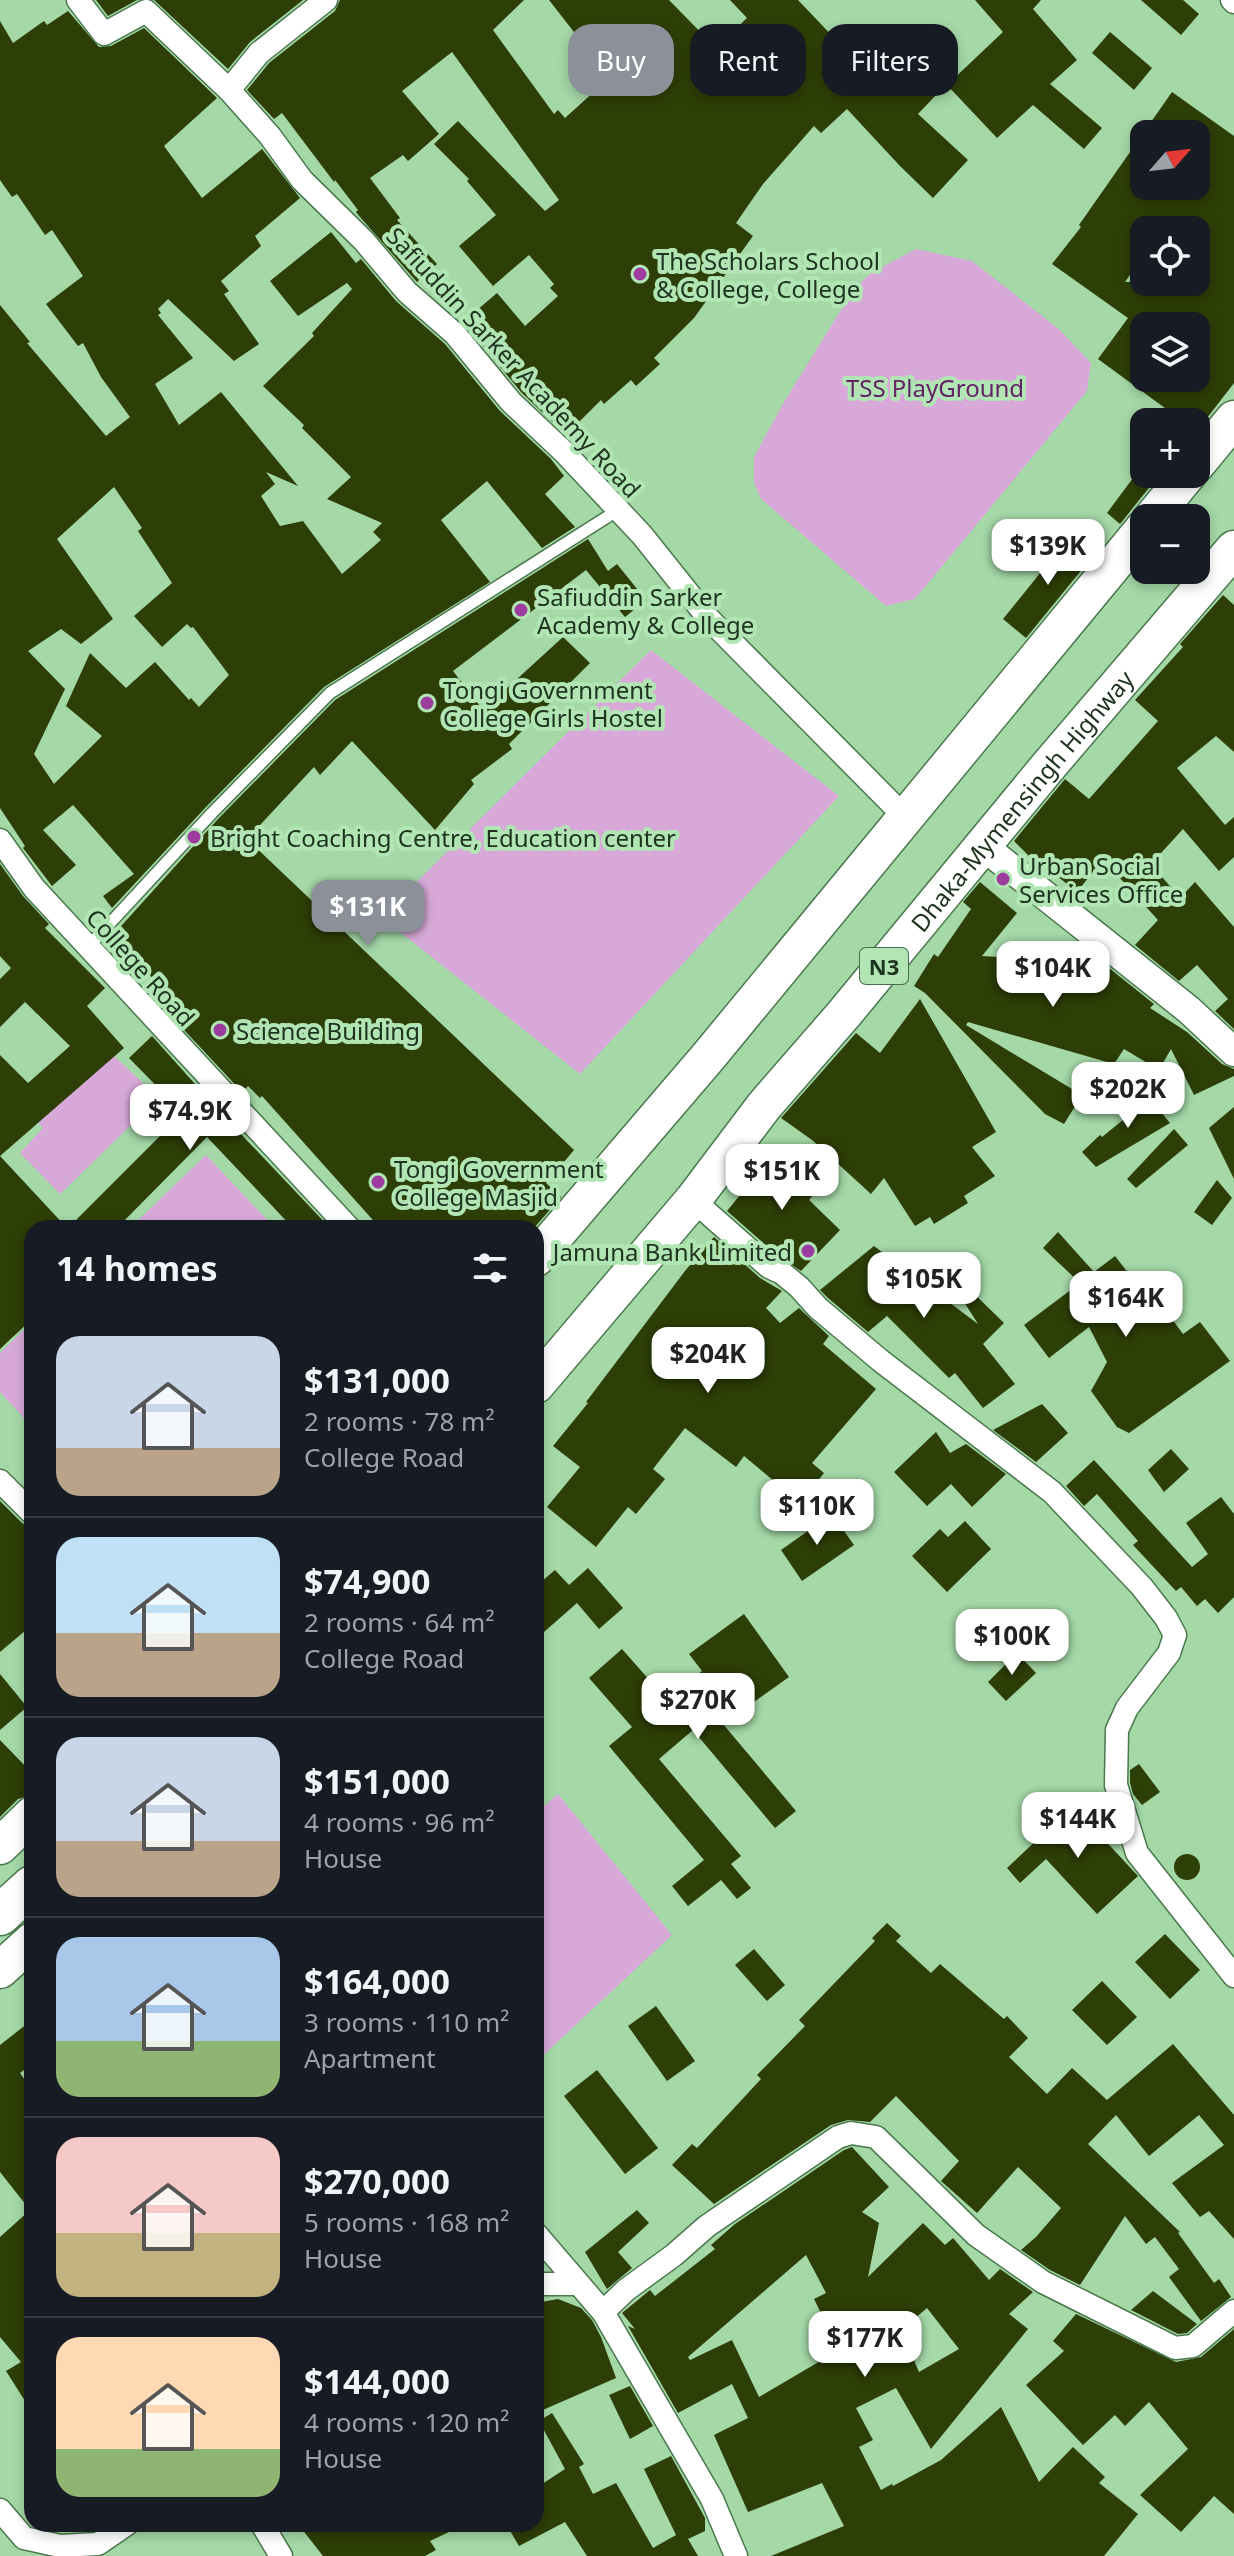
<!DOCTYPE html>
<meta charset="utf-8">
<style>
body{margin:0;font-family:"Noto Sans",sans-serif;background:#242831;color:#f1f3f6;height:100vh;display:flex;flex-direction:column;font-size:30px;white-space:nowrap}
*{box-sizing:border-box;margin:0}
p{font-size:26px;color:#9ea1a6}
.icon{flex:none;width:44px;height:44px;fill:none;stroke:currentColor;stroke-width:2;stroke-linecap:round;stroke-linejoin:round}
.map{position:relative;flex:1;overflow:hidden}
.side{position:absolute;left:24px;top:1220px;width:520px;height:1312px;display:flex;flex-direction:column;background:#171b24;border-radius:24px;box-shadow:0 4px 12px #0003}
.side>*{flex:none}
.hud{position:absolute;left:568px;top:24px;width:546px;height:72px;display:flex;gap:16px}
.needle{width:52px;rotate:62deg}
.fabs{position:absolute;left:1130px;top:120px;display:grid;gap:16px}
.fabs a{display:grid;place-items:center;width:80px;height:80px;border-radius:16px;background:#171b24;box-shadow:0 4px 12px #0003;font-size:40px}
.price{position:absolute;translate:-50% -68px;padding:0 18px;border-radius:16px;background:#fff;color:#222;font-size:26px;line-height:52px;filter:drop-shadow(0 2px 4px #0008)}
.price::after{content:'';position:absolute;left:50%;top:48px;width:24px;height:18px;margin-left:-12px;background:inherit;clip-path:polygon(0 0,100% 0,50% 100%)}
.price.selected{background:#8c9099;color:#fff}
ul{padding:0;list-style:none}
li{display:flex;align-items:center;gap:24px;height:200px;padding:0 32px}
li+li{border-top:2px solid #363941}
li span{display:grid;place-items:center;flex:none;width:224px;height:160px;border-radius:24px;color:#555}
li>.icon{margin-inline-start:auto}
span .icon{width:96px;height:96px;fill:#fffc;stroke-width:1}
li b{font-size:34px}
h2{display:flex;justify-content:space-between;align-items:center;height:96px;padding:0 32px;font-size:34px}
.chip{padding:0 28px;border-radius:24px;background:#171b24;box-shadow:0 4px 12px #0003;font-size:28px;line-height:72px}
.chip.selected{background:#8c9099;color:#fff}
.map>svg:first-child{display:block}
</style>
<div class="map">
<svg width="1234" height="2556" viewBox="0 0 1234 2556">
<rect width="100%" height="100%" fill="#a4d8a7"/>
<g fill="#d8a9d8">
<polygon points="916,249 972,261 1060,330 1091,363 1087,391 915,599 886,606 761,499 754,483 754,457 784,402 854,289 871,273"/>
<polygon points="651,650 839,796 580,1074 381,917"/>
<polygon points="98,1041 159,1098 60,1194 20,1153 43,1128 27,1111"/>
<polygon points="206,1155 275,1228 130,1228"/>
<polygon points="32,1322 32,1427 0,1392 0,1353"/>
<polygon points="558,1794 672,1935 536,2062 536,1813"/>
</g>
<g fill="#2d3e06" fill-rule="evenodd">
<polygon points="96,0 137,0 108,16"/>
<polygon points="154,0 303,0 250,42 228,69"/>
<polygon points="340,0 524,0 493,30 554,114 558,110 565,118 607,80 603,76 606,73 549,0 669,0 716,48 747,18 730,0 798,0 879,85 925,37 956,74 918,114 968,160 933,198 900,166 847,109 821,133 814,126 763,184 736,223 753,236 694,318 654,358 660,364 636,386 631,380 604,404 601,400 566,435 521,392 463,322 497,293 525,326 558,296 550,288 554,284 529,255 493,286 459,246 496,215 467,181 469,179 434,144 458,121 545,211 559,200 452,52 402,91 439,134 408,161 403,155 370,178 400,218 397,220 437,264 417,282 360,217 356,212 358,210 335,180 334,182 282,113 274,119 247,90 269,63 335,11"/>
<polygon points="975,0 1041,0 1033,9 1077,60 1050,84 1102,128 1084,149 1033,105 997,138 947,85 1003,32"/>
<polygon points="1141,0 1183,0 1199,14 1181,35"/>
<path d="M 68,11 L 99,47 L 111,46 L 144,28 L 217,98 L 164,146 L 202,198 L 262,149 L 300,198 L 255,236 L 261,246 L 221,281 L 229,291 L 224,294 L 259,344 L 234,361 L 168,299 L 158,309 L 161,313 L 158,315 L 193,358 L 155,384 L 179,425 L 221,392 L 298,486 L 266,472 L 275,484 L 261,496 L 280,526 L 303,521 L 342,574 L 381,540 L 373,532 L 382,523 L 327,499 L 351,477 L 302,428 L 304,425 L 263,386 L 314,336 L 312,333 L 352,289 L 347,283 L 298,316 L 270,281 L 331,232 L 356,263 L 361,259 L 396,301 L 445,344 L 500,411 L 551,459 L 564,476 L 545,494 L 575,527 L 542,548 L 487,481 L 441,520 L 490,582 L 324,687 L 206,807 L 112,908 L 103,896 L 134,874 L 73,805 L 43,830 L 76,865 L 52,886 L 23,848 L 25,846 L 0,808 L 0,305 L 30,342 L 27,343 L 106,436 L 130,417 L 101,377 L 83,343 L 78,346 L 46,304 L 83,276 L 52,230 L 45,235 L 17,194 L 12,197 L 0,180 L 0,21 L 13,43 L 44,21 L 47,25 ZM 114,487 L 142,528 L 138,531 L 172,583 L 134,616 L 162,647 L 187,624 L 191,628 L 193,627 L 229,675 L 199,707 L 191,698 L 189,700 L 155,662 L 126,688 L 90,653 L 66,706 L 102,736 L 54,784 L 34,754 L 65,689 L 28,651 L 61,629 L 81,644 L 113,619 L 57,539 Z"/>
<polygon points="1110,32 1152,68 1134,90 1092,53"/>
<path d="M 1172,92 L 1234,136 L 1234,383 L 1197,431 L 1196,422 L 1184,422 L 1098,359 L 1128,318 L 1052,264 L 1081,227 L 1079,225 ZM 1144,134 L 1196,134 L 1196,186 L 1144,186 ZM 1144,230 L 1196,230 L 1196,282 L 1125,282 L 1144,255 ZM 1144,326 L 1196,326 L 1196,378 L 1144,378 Z"/>
<polygon points="1136,474 1160,474 1120,524 1107,513"/>
<polygon points="1070,536 1093,556 1026,638 1003,619"/>
<polygon points="588,539 608,571 617,564 646,600 625,617 586,570 453,671 483,710 563,637 590,663 509,744 512,749 471,780 474,784 435,830 352,741 320,775 314,767 247,839 574,1150 546,1183 561,1197 534,1228 380,1228 262,1096 260,1098 248,1086 242,1092 171,1016 176,1012 153,988 157,983 113,935 218,819 335,700"/>
<polygon points="1223,595 1234,605 1234,752 1216,736 1177,768 1225,825 1234,817 1234,857 1219,871 1183,829 1151,864 1180,898 1195,882 1234,927 1234,1029 1215,1011 1228,999 1197,965 1179,981 1135,945 1158,920 1108,865 1101,872 1096,868 1077,892 1032,856 1031,858 1014,841 1065,779 1089,799 1158,721 1135,700 1183,647 1180,644"/>
<polygon points="0,864 23,896 49,924 45,928 105,988 87,1006 124,1048 0,1156 67,1228 32,1228 32,1319 0,1349 0,1055 28,1083 70,1046 25,1002 0,1027 0,979 11,968 0,956"/>
<polygon points="980,882 1017,913 982,956 1030,959 1057,968 1079,944 1154,1004 1150,1008 1187,1032 1222,1064 1234,1069 1234,1076 1194,1095 1171,1049 1159,1070 1124,1049 1114,1064 968,1022 966,1025 1082,1095 1064,1124 1045,1114 925,993 914,986 934,954 938,957 971,909 963,902"/>
<polygon points="920,999 996,1132 972,1147 995,1176 964,1196 968,1203 934,1224 930,1217 915,1226 884,1178 871,1194 812,1140 781,1118 856,1033 880,1053"/>
<polygon points="152,1036 221,1113 330,1228 293,1228 207,1137 117,1228 68,1228 183,1113 129,1058"/>
<polygon points="1142,1089 1170,1123 1096,1167 1082,1152 1100,1135 1102,1137 1134,1111 1126,1102"/>
<polygon points="1234,1107 1234,1179 1209,1128"/>
<polygon points="1174,1129 1188,1145 1136,1188 1127,1179"/>
<polygon points="766,1146 814,1194 809,1200 840,1230 801,1271 777,1255 727,1211 752,1180 745,1174"/>
<polygon points="1217,1180 1232,1198 1212,1225 1194,1212"/>
<polygon points="1058,1232 1094,1272 1115,1256 1140,1288 1146,1284 1183,1334 1200,1322 1230,1361 1129,1433 1117,1427 1091,1391 1107,1362 1089,1327 1049,1358 1024,1325 1080,1283 1043,1248"/>
<polygon points="714,1237 760,1278 782,1291 766,1308 780,1323 799,1308 829,1336 823,1344 876,1389 812,1463 824,1473 800,1503 744,1456 736,1467 685,1428 653,1469 665,1479 636,1514 628,1507 596,1547 547,1507 580,1467 553,1446 588,1403 586,1402 685,1271"/>
<polygon points="874,1246 978,1324 952,1283 958,1278 1004,1323 983,1344 1015,1384 983,1408 955,1373 949,1378 887,1316 868,1332 828,1298 820,1290"/>
<polygon points="1042,1404 1068,1433 1036,1462 993,1430"/>
<polygon points="936,1432 950,1453 966,1444 1006,1474 972,1507 951,1484 927,1506 894,1472"/>
<polygon points="1171,1449 1189,1469 1164,1492 1148,1470"/>
<polygon points="1094,1460 1192,1567 1208,1554 1186,1523 1221,1497 1234,1514 1234,1597 1218,1613 1205,1599 1197,1606 1181,1587 1176,1591 1133,1545 1138,1541 1097,1494 1084,1506 1066,1486"/>
<polygon points="0,1501 22,1523 32,1527 32,1625 0,1652"/>
<polygon points="832,1514 854,1545 802,1581 781,1550"/>
<polygon points="965,1521 991,1549 947,1592 912,1556 940,1529 948,1537"/>
<polygon points="588,1568 623,1608 599,1629 577,1603 536,1639 536,1586 555,1570 569,1585"/>
<polygon points="744,1614 789,1677 723,1724 796,1811 775,1828 693,1730 659,1759 741,1856 731,1864 751,1888 737,1899 721,1880 688,1906 672,1886 704,1860 609,1746 632,1727 589,1678 622,1649 667,1700 702,1671 689,1654"/>
<polygon points="1017,1653 1036,1673 1006,1701 988,1682"/>
<polygon points="0,1674 27,1707 0,1730"/>
<polygon points="0,1740 32,1773 32,1795 18,1799 0,1817"/>
<polygon points="1139,1764 1160,1792 1142,1805 1133,1794 1130,1783 1130,1770"/>
<polygon points="1073,1806 1138,1876 1097,1914 1046,1859 1020,1883 1007,1868"/>
<circle cx="1187" cy="1867" r="13"/>
<polygon points="887,1923 901,1936 896,1941 931,1973 940,1964 1004,2019 1007,2016 1028,2038 1009,2057 1047,2094 1072,2068 1107,2100 1173,2044 1234,2115 1234,2239 1209,2211 1200,2217 1172,2183 1224,2145 1199,2115 1149,2156 1116,2115 1088,2144 1180,2232 1178,2233 1214,2283 1219,2279 1231,2297 1201,2321 1169,2277 1179,2269 1155,2237 1146,2244 1125,2216 1080,2285 1050,2270 1021,2250 1036,2237 1061,2208 1018,2167 977,2213 941,2181 959,2161 896,2096 870,2122 848,2120 831,2125 714,2204 672,2165 692,2144 697,2148 761,2079 757,2075 805,2026 799,2020 875,1941 872,1938"/>
<polygon points="1165,1934 1200,1970 1170,1999 1135,1962"/>
<polygon points="754,1949 785,1985 767,2001 735,1965"/>
<polygon points="1102,1981 1137,2017 1107,2045 1072,2010"/>
<polygon points="656,2006 695,2061 667,2081 628,2026"/>
<polygon points="32,2020 32,2064 20,2073 32,2090 32,2412 6,2371 21,2362 0,2337 0,2237 30,2210 0,2172 0,2045"/>
<polygon points="597,2070 658,2148 625,2174 564,2096"/>
<path d="M 852,2147 L 889,2187 L 862,2212 L 879,2223 L 868,2277 L 923,2223 L 945,2245 L 953,2238 L 989,2280 L 1000,2269 L 1033,2292 L 1009,2314 L 1028,2329 L 931,2449 L 896,2388 L 856,2408 L 873,2440 L 859,2447 L 881,2490 L 892,2484 L 893,2486 L 941,2460 L 1001,2407 L 1039,2482 L 1073,2447 L 1105,2477 L 1099,2483 L 1138,2514 L 1104,2556 L 771,2556 L 844,2526 L 822,2483 L 748,2512 L 714,2435 L 748,2418 L 732,2384 L 678,2413 L 628,2326 L 635,2329 L 622,2313 L 650,2290 L 655,2296 L 715,2249 L 711,2245 L 735,2224 L 844,2150 ZM 806,2255 L 826,2293 L 814,2299 L 839,2350 L 759,2397 L 732,2340 L 690,2360 L 688,2357 ZM 927,2308 L 959,2349 L 919,2372 L 901,2330 Z"/>
<polygon points="637,2210 649,2223 618,2252 632,2268 607,2289 585,2252"/>
<polygon points="1153,2291 1197,2324 1187,2333 1178,2334 1131,2310"/>
<polygon points="558,2299 581,2308 592,2320 601,2337 616,2378 536,2413 536,2303"/>
<polygon points="1076,2314 1176,2362 1201,2357 1234,2329 1234,2514 1214,2496 1181,2532 1140,2495 1188,2449 1149,2402 1125,2426 1115,2415 1083,2445 1026,2385 1064,2351 1053,2341"/>
<polygon points="630,2386 653,2426 630,2439 609,2395"/>
<polygon points="552,2413 584,2464 579,2467 593,2494 616,2483 653,2548 676,2535 644,2469 671,2456 705,2518 705,2531 688,2539 698,2556 587,2556 565,2522 519,2546 506,2524 536,2524 536,2488 565,2469 539,2421"/>
<polygon points="298,2524 466,2524 430,2541 436,2550 425,2556 323,2556"/>
</g>
<g fill="none" stroke-linecap="round" stroke-linejoin="round">
<defs>
<polyline id="service" points="88,947 212,813 330,693 618,510"/>
<g id="minor">
<polyline points="78,0 104,34 146,11 229,90 270,136 302,180 364,241 407,292 455,334 511,402 564,452 642,535 709,619 905,817"/>
<polyline points="1232,0 1234,2"/>
<polyline points="229,90 259,53 326,0"/>
<polyline points="0,840 34,888 349,1228"/>
<polyline points="693,1200 769,1267 782,1273 799,1287 818,1308 881,1361 1052,1492 1142,1587 1166,1618 1175,1635 1169,1653 1127,1708 1117,1730 1116,1785 1137,1853 1234,1976"/>
<polyline points="0,1481 32,1513"/>
<polyline points="536,2234 603,2312 712,2499 736,2556"/>
<polyline points="536,2284 577,2284"/>
<polyline points="603,2312 626,2290 674,2255 707,2226 838,2137 851,2133 876,2137 976,2235 1043,2282 1175,2348 1193,2346 1234,2311"/>
<polyline points="0,2510 24,2538 60,2546 98,2544 127,2524"/>
<polyline points="262,2524 281,2556"/>
</g>
<polyline id="tertiary" points="983,846 1189,1010 1234,1052"/>
<g id="trunk">
<polyline points="1196,465 1234,419"/>
<polyline points="1152,518 1188,474"/>
<polyline points="536,1258 708,1057 1144,528"/>
<path id="s1" d="M 536,1385 L 693,1200 L 764,1106 L 844,1014 L 1046,769 L 1234,549"/>
<polyline points="0,1846 32,1815"/>
<polyline points="0,1970 32,1941"/>
</g>
<polyline id="motorway" points="0,1915 32,1886"/>
</defs>
<use href="#service" stroke="#49794d" stroke-width="14"/>
<use href="#minor" stroke="#49794d" stroke-width="25"/>
<use href="#tertiary" stroke="#49794d" stroke-width="31"/>
<use href="#trunk" stroke="#49794d" stroke-width="39"/>
<use href="#motorway" stroke="#49794d" stroke-width="43"/>
<use href="#service" stroke="#fff" stroke-width="11"/>
<use href="#minor" stroke="#fff" stroke-width="22"/>
<use href="#tertiary" stroke="#fff" stroke-width="28"/>
<use href="#trunk" stroke="#fff" stroke-width="36"/>
<use href="#motorway" stroke="#fff" stroke-width="40"/>
</g>
<g fill="#9d3ba1" stroke="#b1e6b4" stroke-width="3">
<circle cx="640" cy="274" r="8"/>
<circle cx="521" cy="610" r="8"/>
<circle cx="427" cy="703" r="8"/>
<circle cx="194" cy="837" r="8"/>
<circle cx="1003" cy="879" r="8"/>
<circle cx="220" cy="1030" r="8"/>
<circle cx="378" cy="1182" r="8"/>
<circle cx="808" cy="1251" r="8"/>
</g>
<g text-anchor="middle" dominant-baseline="central" stroke-width="8" stroke-linejoin="round" paint-order="stroke">
<rect fill="#b1e6b4" stroke="#4c6a4d" stroke-width="2" x="860" y="948" width="48" height="36" rx="6"/>
<g font-size="22" font-weight="bold" fill="#203521">
<text x="884" y="966">N3</text>
</g>
<g font-size="24" fill="#203521" stroke="#b1e6b4" text-anchor="start">
<text x="656" y="260">The Scholars School<tspan x="656" dy="28">&amp; College, College</tspan></text>
<text x="537" y="596">Safiuddin Sarker<tspan x="537" dy="28">Academy &amp; College</tspan></text>
<text x="443" y="689">Tongi Government<tspan x="443" dy="28">College Girls Hostel</tspan></text>
<text x="210" y="837">Bright Coaching Centre, Education center</text>
<text x="1019" y="865">Urban Social<tspan x="1019" dy="28">Services Office</tspan></text>
<text x="236" y="1030">Science Building</text>
<text x="394" y="1168">Tongi Government<tspan x="394" dy="28">College Masjid</tspan></text>
<text x="792" y="1251" text-anchor="end">Jamuna Bank Limited</text>
</g>
<g font-size="24" fill="#203521" stroke="#b1e6b4">
<text transform="translate(514 362) rotate(47)">Safiuddin Sarker Academy Road</text>
<text stroke="none"><textPath href="#s1" startOffset="760">Dhaka-Mymensingh Highway</textPath></text>
<text transform="translate(141 967) rotate(48)">College Road</text>
</g>
<g font-size="24" fill="#632166" stroke="#b1e6b4">
<text x="935" y="387">TSS PlayGround</text>
</g>
</g>
</svg>
<div class="fabs">
<a><svg class="needle" viewBox="-14 -14 28 28"><path d="M0-13l5 13h-10z" fill="#e53935"/><path d="M0 13l5-13h-10z" fill="#9ea1a6"/></svg></a>
<a><svg class="icon" aria-label="locate" viewBox="0 0 24 24"><circle cx="12" cy="12" r="6"/><path d="M12 2v4M12 18v4M2 12h4M18 12h4"/></svg></a>
<a><svg class="icon" aria-label="layers" viewBox="0 0 24 24"><path d="M12 4l9 5-9 5-9-5zM3 14l9 5 9-5"/></svg></a>
<a>+</a>
<a>−</a>
</div>
<b class="price" style="left:1048px;top:587px">$139K</b>
<b class="price selected" style="left:368px;top:948px">$131K</b>
<b class="price" style="left:1053px;top:1009px">$104K</b>
<b class="price" style="left:1128px;top:1130px">$202K</b>
<b class="price" style="left:190px;top:1152px">$74.9K</b>
<b class="price" style="left:782px;top:1212px">$151K</b>
<b class="price" style="left:924px;top:1320px">$105K</b>
<b class="price" style="left:1126px;top:1339px">$164K</b>
<b class="price" style="left:708px;top:1395px">$204K</b>
<b class="price" style="left:817px;top:1547px">$110K</b>
<b class="price" style="left:1012px;top:1677px">$100K</b>
<b class="price" style="left:698px;top:1741px">$270K</b>
<b class="price" style="left:1078px;top:1860px">$144K</b>
<b class="price" style="left:865px;top:2379px">$177K</b>
<div class="hud">
<a class="chip selected">Buy</a>
<a class="chip">Rent</a>
<a class="chip">Filters</a>
</div>
<section class="side">
<h2>14 homes<svg class="icon" aria-label="filters" viewBox="0 0 24 24"><path d="M4 7h16M4 17h16"/><circle cx="9" cy="7" r="2"/><circle cx="15" cy="17" r="2"/></svg></h2>
<ul>
<li><span style="background:linear-gradient(#c9d6e8 70%,#b9a48a 0)"><svg class="icon" aria-label="home" viewBox="0 0 24 24"><path d="M3 11l9-7 9 7M6 9v11h12V9"/></svg></span><div><b>$131,000</b><p>2 rooms · 78 m²</p><p>College Road</p></div></li>
<li><span style="background:linear-gradient(#bfe0f5 60%,#b9a48a 0)"><svg class="icon" aria-label="home" viewBox="0 0 24 24"><path d="M3 11l9-7 9 7M6 9v11h12V9"/></svg></span><div><b>$74,900</b><p>2 rooms · 64 m²</p><p>College Road</p></div></li>
<li><span style="background:linear-gradient(#c9d6e8 65%,#b9a48a 0)"><svg class="icon" aria-label="home" viewBox="0 0 24 24"><path d="M3 11l9-7 9 7M6 9v11h12V9"/></svg></span><div><b>$151,000</b><p>4 rooms · 96 m²</p><p>House</p></div></li>
<li><span style="background:linear-gradient(#a9c7e8 65%,#8fb573 0)"><svg class="icon" aria-label="home" viewBox="0 0 24 24"><path d="M3 11l9-7 9 7M6 9v11h12V9"/></svg></span><div><b>$164,000</b><p>3 rooms · 110 m²</p><p>Apartment</p></div></li>
<li><span style="background:linear-gradient(#f6c9c9 60%,#c2b280 0)"><svg class="icon" aria-label="home" viewBox="0 0 24 24"><path d="M3 11l9-7 9 7M6 9v11h12V9"/></svg></span><div><b>$270,000</b><p>5 rooms · 168 m²</p><p>House</p></div></li>
<li><span style="background:linear-gradient(#ffd9b3 70%,#8fb573 0)"><svg class="icon" aria-label="home" viewBox="0 0 24 24"><path d="M3 11l9-7 9 7M6 9v11h12V9"/></svg></span><div><b>$144,000</b><p>4 rooms · 120 m²</p><p>House</p></div></li>
</ul>
</section>
</div>
